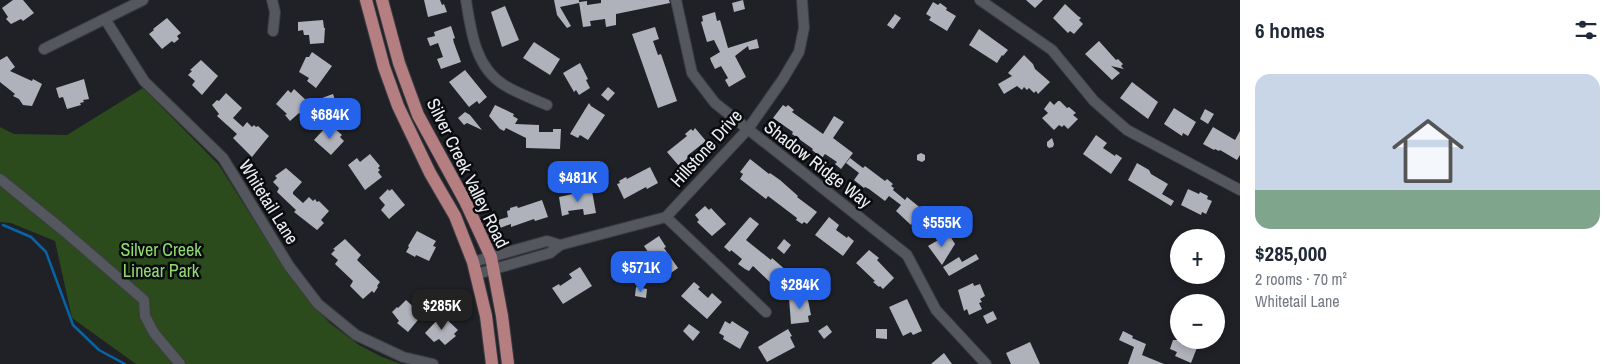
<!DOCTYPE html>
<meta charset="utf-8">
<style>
body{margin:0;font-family:"Archivo Narrow",sans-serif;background:#f6f6f7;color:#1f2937;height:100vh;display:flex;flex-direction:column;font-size:19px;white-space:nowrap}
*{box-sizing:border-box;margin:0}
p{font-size:16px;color:#747a83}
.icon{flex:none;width:28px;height:28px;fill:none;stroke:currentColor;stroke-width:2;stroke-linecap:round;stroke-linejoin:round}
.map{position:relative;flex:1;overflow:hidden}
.drawer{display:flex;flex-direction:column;background:#fff;width:375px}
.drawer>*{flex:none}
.controls{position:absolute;left:1170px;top:229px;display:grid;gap:10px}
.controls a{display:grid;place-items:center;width:55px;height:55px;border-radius:50%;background:#fff;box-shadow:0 2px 8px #0003;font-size:25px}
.price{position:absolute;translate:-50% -42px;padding:0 11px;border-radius:10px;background:#2563eb;color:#fff;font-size:16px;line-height:32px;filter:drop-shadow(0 1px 2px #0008)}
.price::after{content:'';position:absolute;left:50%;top:30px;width:15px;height:11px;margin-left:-8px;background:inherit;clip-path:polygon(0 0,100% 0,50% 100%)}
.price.current{background:#222;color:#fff}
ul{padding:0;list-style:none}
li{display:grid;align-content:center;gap:10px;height:265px;padding:0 15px}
li span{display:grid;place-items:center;height:155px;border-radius:15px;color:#555}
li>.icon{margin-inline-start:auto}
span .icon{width:90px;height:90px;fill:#fffc;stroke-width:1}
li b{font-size:21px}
h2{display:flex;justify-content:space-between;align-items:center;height:60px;padding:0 15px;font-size:21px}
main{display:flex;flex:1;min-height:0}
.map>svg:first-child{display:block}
</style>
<main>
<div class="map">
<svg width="1240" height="364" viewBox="0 0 1240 364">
<rect width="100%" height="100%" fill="#1f2127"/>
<polygon fill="#2c4b1c" points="143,88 219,165 290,277 316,309 331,324 359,345 382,357 401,364 136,364 72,318 55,241 11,223 0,222 0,127 14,134 67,135"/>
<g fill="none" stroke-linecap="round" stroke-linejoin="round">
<polyline stroke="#0765a5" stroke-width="2.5" points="3,225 31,237 46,252 73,325 99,350 125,364"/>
</g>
<g fill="#afb2ba">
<polygon points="13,0 23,0 34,13 23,21 21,19 11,24 6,19 8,17 2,8"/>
<polygon points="424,0 440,0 442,5 444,4 447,12 428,17"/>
<polygon points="554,0 579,0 579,3 560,7 571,26 567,28 557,15"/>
<polygon points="601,0 669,0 670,3 616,14 616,25 606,27 605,19 590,21 591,26 583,27 579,2 587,1 587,5 601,3"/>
<polygon points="743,0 745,9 734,12 732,3"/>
<polygon points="1026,0 1043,0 1035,8"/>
<polygon points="933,2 938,5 940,3 947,8 946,10 956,16 947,31 929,20 931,17 926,14"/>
<polygon points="1065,4 1078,16 1081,18 1079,20 1083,24 1074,34 1070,31 1068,33 1053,18"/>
<polygon points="505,6 519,40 502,47 491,12"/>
<polygon points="715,12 717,21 720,20 728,48 757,39 759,48 749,50 748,46 735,56 746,77 729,87 725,80 728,78 721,66 715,69 711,61 710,58 720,52 714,40 707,42 701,22 703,21 702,16"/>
<polygon points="895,14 901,18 893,29 887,25"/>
<polygon points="167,18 181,33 177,36 179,39 174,43 172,41 162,49 149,34 154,30 153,29"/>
<polygon points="323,20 324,28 325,28 324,43 310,44 309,35 304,35 303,30 298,31 298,22"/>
<polygon points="451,26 455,38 453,39 454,43 461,62 441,69 437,59 443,57 438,43 430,46 427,38 435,36 434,32"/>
<polygon points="655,27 659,39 653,41 658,55 661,54 677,101 658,108 632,34"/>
<polygon points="979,29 1008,50 1003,56 1002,55 997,63 969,45"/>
<polygon points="1099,41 1116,60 1118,59 1123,64 1121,66 1124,69 1111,66 1120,73 1112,80 1085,54"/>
<polygon points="534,42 560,59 550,75 523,58"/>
<polygon points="312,52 332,66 316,88 307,81 309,78 299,72 306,57 309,57"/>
<polygon points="1024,55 1033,64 1035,69 1050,82 1038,94 1036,91 1034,93 1029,88 1027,90 1024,87 1022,90 1017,86 1004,94 998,84 1012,76 1008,73"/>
<polygon points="7,56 15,67 10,71 32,81 33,79 42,84 32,106 23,105 19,99 13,96 15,94 0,82 0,60"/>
<polygon points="201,60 218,76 202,95 192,85 195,81 188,75 192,71 190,70"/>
<polygon points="580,63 588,79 586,80 590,88 579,95 576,90 574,92 563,73"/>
<polygon points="465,70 487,97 479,104 477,101 469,107 449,82"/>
<polygon points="84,79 89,99 83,100 84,102 80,103 81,105 67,109 63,97 59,98 56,88"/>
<polygon points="1132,82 1158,102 1148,119 1120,98"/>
<polygon points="608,87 615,93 608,101 601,95"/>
<polygon points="294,89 307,101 304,105 315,101 302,115 299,113 290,121 285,115 287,114 276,104 288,90 291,93"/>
<polygon points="226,93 242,108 233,118 243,127 247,122 252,127 254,125 256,127 258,126 269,136 252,157 233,138 237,134 217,116 219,114 212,105 217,100 219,101"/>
<polygon points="333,94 336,103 326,107 322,98"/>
<polygon points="1050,101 1054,105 1058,101 1060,101 1067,108 1069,107 1076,113 1073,115 1078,119 1068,129 1064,125 1062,127 1059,125 1054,130 1042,118 1048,113 1044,109"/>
<polygon points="589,103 591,106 605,115 588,140 580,135 578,138 570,134"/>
<polygon points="495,105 514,114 513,116 518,119 515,124 539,125 539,132 553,132 553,129 561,129 560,149 526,148 526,138 506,128 504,131 500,129 489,116"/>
<polygon points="783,105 786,107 788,105 794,110 792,112 823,134 834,116 844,122 833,138 853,153 841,169 835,164 837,162 825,154 822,158 812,150 813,149 792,134 793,132 773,118"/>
<polygon points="1174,108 1196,122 1188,136 1183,133 1182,136 1164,124"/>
<polygon points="1205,109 1214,114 1208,124 1200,119"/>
<polygon points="465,112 470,115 482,130 467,123 464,125 458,118"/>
<polygon points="331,125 342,135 340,137 344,141 331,155 314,140 325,128 326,130"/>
<polygon points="1213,127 1235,140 1240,131 1240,155 1237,160 1220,150 1219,151 1215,149 1214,150 1203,144"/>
<polygon points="695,128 706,141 687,156 689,157 679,166 667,152 687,136 685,134 691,129 693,131"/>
<polygon points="1096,135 1107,143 1103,148 1115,156 1116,154 1122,158 1111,174 1083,154"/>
<polygon points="1052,138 1054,144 1053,147 1049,148 1047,146 1047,142"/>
<polygon points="921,153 925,155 925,160 922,162 917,160 917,155"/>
<polygon points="370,154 380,166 378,168 380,170 378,172 382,177 365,190 348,165 357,158 360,162"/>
<polygon points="850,158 863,168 865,166 885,181 887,179 893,184 891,186 894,188 893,190 905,200 907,197 923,210 921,213 926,217 917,227 912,223 911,225 896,211 901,205 889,196 885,201 869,189 865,187 864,188 854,180 859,173 846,163"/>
<polygon points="750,159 769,174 770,173 780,180 798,196 797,197 817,212 807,224 804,222 802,224 796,220 797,218 768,196 766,199 740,179 743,174 740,172"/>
<polygon points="1137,163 1149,170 1151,174 1168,184 1162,194 1174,201 1171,206 1128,180"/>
<polygon points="650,167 658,183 647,189 646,187 624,199 617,184 620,183 619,181 626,177 627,179"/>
<polygon points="286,168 302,182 293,192 293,194 303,203 309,197 313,201 315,199 317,202 319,201 329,211 321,220 324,223 317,230 294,212 296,210 277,192 279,188 273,182 277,178 275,176"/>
<polygon points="388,189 389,191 392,189 405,205 389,219 381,210 385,205 379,198"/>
<polygon points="1188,189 1199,194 1200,192 1208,196 1207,199 1212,201 1206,214 1202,212 1201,215 1181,205"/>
<polygon points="586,191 592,191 596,213 584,215 583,209 568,211 569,214 562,216 559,197"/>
<polygon points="542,200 548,217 535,221 534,219 511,227 511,224 500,228 498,220 508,217 507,211 510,210 510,208 517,206 518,208"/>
<polygon points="705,206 709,210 711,208 726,224 712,236 697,222 699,220 695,215"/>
<polygon points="750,217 759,224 746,240 771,260 772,258 788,272 786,274 791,278 782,288 777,285 775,287 753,266 749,271 745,269 738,264 742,259 731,250 730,252 724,247"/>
<polygon points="829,217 839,225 836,230 847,238 848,236 854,241 843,256 815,235"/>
<polygon points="417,231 436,241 433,246 436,247 429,261 416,255 415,257 406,252 409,247 408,246"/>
<polygon points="659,236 666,247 664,248 678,268 665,277 644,246"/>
<polygon points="945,236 950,236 955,244 942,265 928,246"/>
<polygon points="345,239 361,255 357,260 380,282 377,286 378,287 374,293 372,291 363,299 350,286 353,281 335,264 338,260 331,254 335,250 333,249"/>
<polygon points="784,239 791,245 784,254 777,248"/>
<polygon points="869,250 879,258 877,260 894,278 883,289 880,286 879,287 873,282 875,281 856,263"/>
<polygon points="976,254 979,259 949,276 943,267 959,257 962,262"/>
<polygon points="580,267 592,286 563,304 552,288 559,284 560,286 572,278 569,274"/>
<polygon points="694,282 700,287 698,289 708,298 712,293 722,302 707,319 681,296"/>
<polygon points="973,283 974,286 980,284 985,296 980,299 982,302 979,303 982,309 969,315 967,309 964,311 958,290"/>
<polygon points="636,287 647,289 646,298 635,296"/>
<polygon points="807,295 811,315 808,316 809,322 791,324 789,298"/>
<polygon points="907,299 922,331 913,335 911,332 903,336 889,307"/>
<polygon points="406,300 422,315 408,332 397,323 399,321 392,312 397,307 398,308"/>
<polygon points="993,311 997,319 987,324 983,316"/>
<polygon points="442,315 458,330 454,334 456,336 445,345 439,339 434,342 425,333"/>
<polygon points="725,321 730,324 732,321 749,332 740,349 723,339 724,336 719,333"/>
<polygon points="689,324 700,332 693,341 683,331"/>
<polygon points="827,325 832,332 824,339 818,331"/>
<polygon points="788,329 792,336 790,337 795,347 767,362 758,347"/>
<polygon points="876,329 887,329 887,339 876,338"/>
<polygon points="1123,331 1133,336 1132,338 1146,344 1142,355 1164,364 1128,364 1134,347 1119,340"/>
<polygon points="1173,340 1200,340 1191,363 1175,356 1177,352 1170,349"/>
<polygon points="1030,342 1040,364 1011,364 1006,353"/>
<polygon points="944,353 952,364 931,364"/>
</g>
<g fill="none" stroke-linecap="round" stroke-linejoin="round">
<defs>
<g id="minor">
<polyline points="272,0 275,12 273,31"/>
<path d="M 466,0 C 471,31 475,67 504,85 C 517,93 533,99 547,105"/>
<polyline points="676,0 692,73 715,103 907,255 936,310 986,364"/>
<polyline points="980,0 1052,50 1094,101 1127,130 1240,190"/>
<polyline points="105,19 144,81 223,158 289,266 318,304 356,335 403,357 433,364"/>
<polyline points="44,49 143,0"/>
<polyline points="0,179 64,231 144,300 145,316 154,333 180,364"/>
<polyline points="666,217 766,312"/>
<polyline points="473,262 547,241 560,245"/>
<polyline points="477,274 550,253 560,245 666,217 748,129 783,79 799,52 804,28 802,0"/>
</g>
<g id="major">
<polyline points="366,0 384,67 398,106 430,173 455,216 473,262 486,316 492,364"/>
<polyline points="382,0 399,63 418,115 465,201 491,257 502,316 508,364"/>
</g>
</defs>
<use href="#minor" stroke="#3b3d42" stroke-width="12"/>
<use href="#major" stroke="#3b3d42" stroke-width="14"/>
<use href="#minor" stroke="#54575e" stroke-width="10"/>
<use href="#major" stroke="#b57f81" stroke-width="12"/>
</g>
<g text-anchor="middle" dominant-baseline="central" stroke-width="5" stroke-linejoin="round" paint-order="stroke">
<g font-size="18" fill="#edeff3" stroke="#0a0b0e">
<text transform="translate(706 148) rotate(-48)">Hillstone Drive</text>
<text transform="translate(818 164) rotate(38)">Shadow Ridge Way</text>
<text transform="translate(468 173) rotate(64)">Silver Creek Valley Road</text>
<text transform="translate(269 202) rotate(58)">Whitetail Lane</text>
</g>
<g font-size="18" fill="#92db70" stroke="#0a0b0e">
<text x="161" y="249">Silver Creek<tspan x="161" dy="21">Linear Park</tspan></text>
</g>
</g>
</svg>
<div class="controls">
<a>+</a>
<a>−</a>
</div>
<b class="price" style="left:330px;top:140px">$684K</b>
<b class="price" style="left:578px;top:203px">$481K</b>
<b class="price" style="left:942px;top:248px">$555K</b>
<b class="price" style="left:641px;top:293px">$571K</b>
<b class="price" style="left:800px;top:310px">$284K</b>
<b class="price current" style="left:442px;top:331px">$285K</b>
</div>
<section class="drawer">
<h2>6 homes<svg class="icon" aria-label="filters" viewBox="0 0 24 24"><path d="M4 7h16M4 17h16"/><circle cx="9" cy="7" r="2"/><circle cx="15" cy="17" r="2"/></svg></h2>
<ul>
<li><span style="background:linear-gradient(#c9d6e8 75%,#7fa58c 0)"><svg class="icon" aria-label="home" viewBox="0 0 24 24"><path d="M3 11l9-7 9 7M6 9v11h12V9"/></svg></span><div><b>$285,000</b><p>2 rooms · 70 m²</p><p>Whitetail Lane</p></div></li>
</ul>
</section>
</main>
